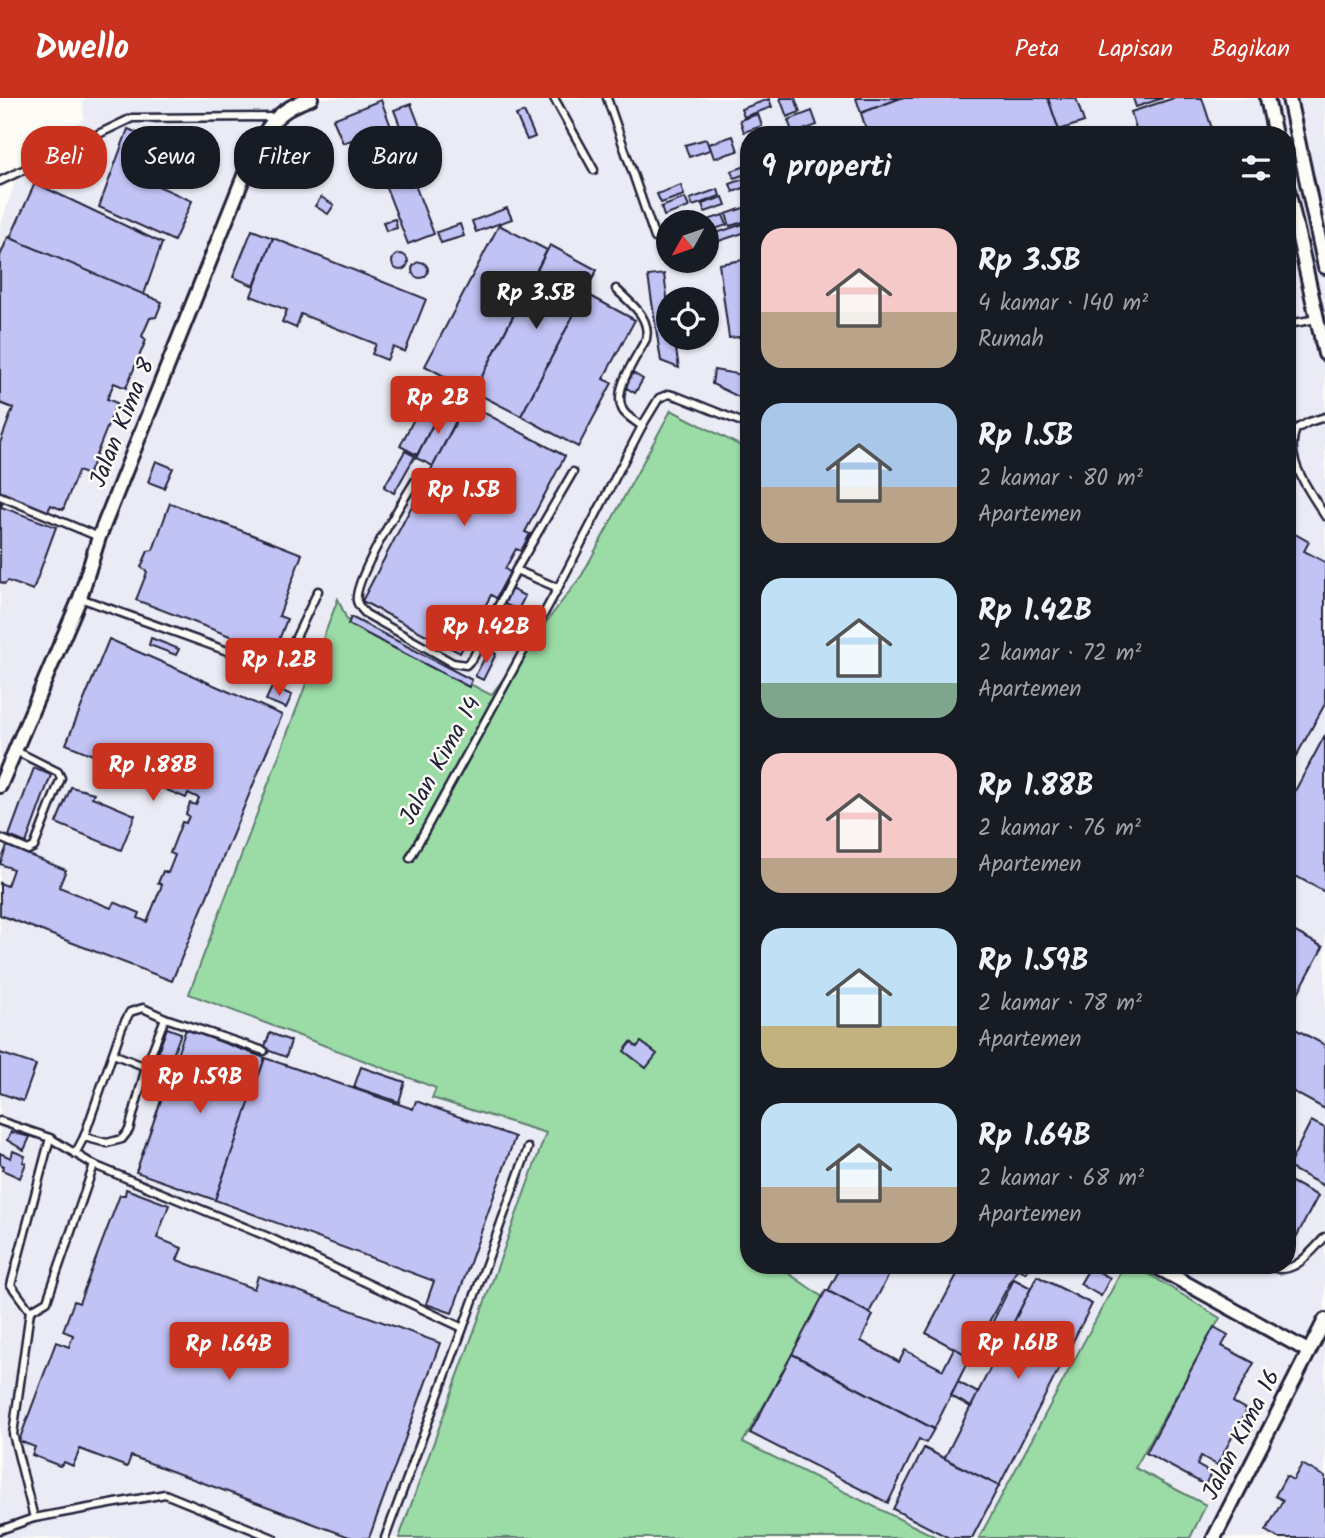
<!DOCTYPE html>
<html lang="id">
<meta charset="utf-8">
<style>
body{margin:0;font-family:Kalam,sans-serif;background:#242831;color:#f1f3f6;height:100vh;display:flex;flex-direction:column;font-size:26px;white-space:nowrap}
*{box-sizing:border-box;margin:0}
p{font-size:23px;color:#9ea1a6}
.icon{flex:none;width:38px;height:38px;fill:none;stroke:currentColor;stroke-width:2;stroke-linecap:round;stroke-linejoin:round}
.map{position:relative;flex:1;overflow:hidden}
.sheet{position:absolute;left:740px;top:28px;width:556px;height:1148px;display:flex;flex-direction:column;background:#171b24;border-radius:28px;box-shadow:0 2px 5px #0004}
.sheet>*{flex:none}
.top-card{position:absolute;left:21px;top:28px;width:614px;height:63px;display:flex;gap:14px}
.needle{width:46px;rotate:230deg}
.tools{position:absolute;left:656px;top:112px;display:grid;gap:14px}
.tools a{display:grid;place-items:center;width:63px;height:63px;border-radius:50%;background:#171b24;box-shadow:0 2px 5px #0004;font-size:35px}
.price{position:absolute;translate:-50% -60px;padding:0 16px;border-radius:7px;background:#c8321e;color:#fff;font-size:23px;line-height:46px;filter:drop-shadow(0 2px 4px #0008)}
.price::after{content:'';position:absolute;left:50%;top:42px;width:21px;height:16px;margin-left:-10px;background:inherit;clip-path:polygon(0 0,100% 0,50% 100%)}
.price.on{background:#222;color:#fff}
ul{padding:0;list-style:none}
li{display:flex;align-items:center;gap:21px;height:175px;padding:0 21px}
li span{display:grid;place-items:center;flex:none;width:196px;height:140px;border-radius:21px;color:#555}
li>.icon{margin-inline-start:auto}
span .icon{width:84px;height:84px;fill:#fffc;stroke-width:1}
li b{font-size:30px}
h2{display:flex;justify-content:space-between;align-items:center;height:84px;padding:0 21px;font-size:30px}
.pill{padding:0 24px;border-radius:28px;background:#171b24;box-shadow:0 2px 5px #0004;font-size:24px;line-height:63px}
.pill.on{background:#c8321e;color:#fff}
header{display:flex;align-items:center;gap:42px;box-sizing:border-box;height:98px;padding:0 35px;background:#c8321e;color:#fff}
header strong{font-size:33px}
nav{display:flex;gap:38px;margin-inline-start:auto;font-size:24px}
.map>svg:first-child{display:block}
</style>
<header>
<strong>Dwello</strong>
<nav><a>Peta</a><a>Lapisan</a><a>Bagikan</a></nav>
</header>
<div class="map">
<svg width="1325" height="1440" viewBox="0 0 1325 1440">
<rect width="100%" height="100%" fill="#fdfcf7"/>
<filter id="ink" filterUnits="userSpaceOnUse"><feTurbulence type="fractalNoise" baseFrequency=".0143" numOctaves="2"/><feDisplacementMap in="SourceGraphic" scale="14" xChannelSelector="R" yChannelSelector="G"/><feConvolveMatrix kernelMatrix="1 2 1 2 8 2 1 2 1" color-interpolation-filters="sRGB"/></filter>
<g filter="url(#ink)">
<g fill="#ebebf6" fill-rule="evenodd">
<path d="M 85,0 L 1325,0 L 1325,1440 L 1190,1440 L 1206,1407 L 1135,1370 L 1220,1220 L 1134,1167 L 1288,1167 L 1288,37 L 749,37 L 749,352 L 670,312 L 582,477 L 491,597 L 347,522 L 337,502 L 189,895 L 436,990 L 432,1000 L 546,1035 L 399,1440 L 0,1440 L 0,128 L 27,50 L 84,22 L 83,1 ZM 668,124 L 707,124 L 707,163 L 668,163 ZM 668,201 L 707,201 L 707,240 L 668,240 Z"/>
<polygon points="785,1167 1125,1167 979,1440 938,1440 743,1344 824,1200 783,1171"/>
</g>
<g fill="#9bdca6" stroke="#5e7f70" stroke-width="2">
<polygon points="671,312 749,352 749,1167 785,1167 784,1172 824,1200 743,1344 938,1440 399,1440 546,1035 432,1000 436,990 189,896 338,501 347,522 491,597 582,477"/>
<polygon points="1125,1167 1134,1167 1220,1220 1135,1370 1206,1407 1190,1440 979,1440"/>
</g>
<g fill="#c2c3f5" stroke="#22223b" stroke-width="2">
<polygon points="780,0 795,0 800,14 787,19"/>
<polygon points="856,0 901,0 861,15"/>
<polygon points="901,0 1048,0 1059,32 1045,37 868,37 861,15"/>
<polygon points="1048,0 1076,0 1084,24 1059,32"/>
<polygon points="1133,0 1163,0 1136,9"/>
<polygon points="1174,0 1202,0 1214,37 1138,37 1131,14"/>
<polygon points="769,1 772,9 744,19 741,11"/>
<polygon points="381,2 396,42 373,51 367,37 343,45 333,21"/>
<polygon points="411,6 438,76 421,83 394,12"/>
<polygon points="812,13 817,27 793,36 788,22"/>
<polygon points="524,14 535,39 527,42 516,17"/>
<polygon points="758,16 762,28 744,34 740,22"/>
<polygon points="128,31 160,44 147,83 192,103 174,143 99,109"/>
<polygon points="733,38 738,53 714,60 709,46"/>
<polygon points="706,41 710,52 689,59 685,47"/>
<polygon points="398,43 434,136 408,146 372,53"/>
<polygon points="749,67 749,75 734,80 731,73"/>
<polygon points="749,79 749,88 733,94 730,86"/>
<polygon points="35,85 162,145 143,199 10,140"/>
<polygon points="681,87 684,97 661,105 657,96"/>
<polygon points="718,91 720,98 693,108 690,101"/>
<polygon points="321,99 334,107 328,116 315,108"/>
<polygon points="723,99 726,107 705,114 702,106"/>
<polygon points="685,100 689,109 664,118 661,109"/>
<polygon points="749,108 749,122 730,128 726,116"/>
<polygon points="507,110 512,121 476,134 472,123"/>
<polygon points="723,117 727,127 709,133 705,123"/>
<polygon points="395,121 397,130 386,133 383,124"/>
<polygon points="749,124 749,133 716,144 713,136"/>
<polygon points="460,126 464,138 441,145 437,134"/>
<polygon points="499,127 547,152 474,294 425,268"/>
<polygon points="252,132 273,140 254,188 233,179"/>
<polygon points="8,139 162,204 156,219 150,220 142,238 146,242 126,290 114,285 107,301 117,305 88,377 78,373 63,412 51,407 47,415 0,396 0,345 13,310 0,305 0,158"/>
<polygon points="273,140 426,201 405,254 393,249 387,262 372,256 376,246 301,216 296,230 282,224 287,212 251,198"/>
<polygon points="550,147 597,172 521,318 474,294"/>
<circle cx="400" cy="164" r="8"/>
<polygon points="749,161 749,238 729,240 719,166"/>
<circle cx="420" cy="172" r="8"/>
<polygon points="664,176 668,206 668,240 674,240 679,270 661,263 648,178"/>
<polygon points="585,195 635,222 603,281 612,285 578,349 521,318"/>
<polygon points="714,272 749,278 749,304 712,286"/>
<polygon points="633,275 643,281 635,295 625,289"/>
<polygon points="432,286 452,297 446,308 443,307 417,357 400,348"/>
<polygon points="466,305 565,358 525,434 530,436 521,453 516,451 505,471 510,474 496,500 491,497 460,555 362,503"/>
<polygon points="443,307 460,315 433,368 416,360"/>
<polygon points="405,353 415,358 394,395 384,389"/>
<polygon points="156,363 173,370 164,390 148,384"/>
<polygon points="0,403 3,404 1,409 56,429 33,492 8,483 4,486 0,484"/>
<polygon points="170,405 302,456 279,518 287,521 274,555 136,502 147,474 141,469 148,453 153,452"/>
<polygon points="1288,432 1309,444 1304,453 1325,464 1325,606 1288,673"/>
<polygon points="511,491 525,498 518,512 504,506"/>
<polygon points="351,519 472,582 469,589 348,526"/>
<polygon points="151,540 179,551 176,557 149,547"/>
<polygon points="109,541 282,617 172,883 0,817 0,785 7,788 13,771 0,766 7,748 66,772 59,789 111,810 114,804 140,815 138,820 147,824 162,787 158,785 163,773 168,775 175,757 170,755 182,724 186,725 189,718 186,716 190,705 196,707 199,700 188,695 186,700 145,683 147,680 127,671 126,674 110,667 110,664 66,646"/>
<polygon points="489,552 496,556 483,582 475,578"/>
<polygon points="272,589 292,597 286,610 266,602"/>
<polygon points="1325,637 1325,794 1288,774 1288,706"/>
<polygon points="34,670 51,677 26,745 9,738"/>
<polygon points="71,689 94,695 92,699 135,717 121,752 56,725"/>
<polygon points="1288,830 1323,849 1292,906 1288,903"/>
<polygon points="1288,927 1325,947 1325,1011 1288,991"/>
<polygon points="167,930 181,935 172,959 158,954"/>
<polygon points="186,931 265,960 215,1102 136,1074"/>
<polygon points="270,935 291,943 286,959 264,951"/>
<polygon points="631,944 637,949 641,944 657,956 646,970 624,953"/>
<polygon points="0,955 36,967 23,1003 0,995"/>
<polygon points="265,960 413,1011 416,1003 515,1039 452,1215 426,1206 434,1183 215,1102"/>
<polygon points="361,969 405,984 399,1004 354,989"/>
<polygon points="1311,1023 1325,1030 1324,1088 1288,1069"/>
<polygon points="11,1034 30,1039 24,1052 7,1042"/>
<polygon points="13,1053 25,1058 23,1064 26,1065 20,1080 2,1072 4,1068 0,1066 0,1055 11,1060"/>
<polygon points="1288,1082 1318,1098 1290,1151 1288,1150"/>
<polygon points="126,1091 169,1107 157,1140 182,1150 177,1162 254,1191 258,1178 440,1245 369,1440 352,1440 131,1358 127,1369 80,1351 73,1368 64,1364 60,1368 32,1357 35,1349 19,1343 56,1244 69,1249 73,1237 63,1233 74,1203 79,1205 120,1097 125,1097"/>
<polygon points="842,1167 894,1167 869,1215 828,1193"/>
<polygon points="962,1167 1030,1167 1026,1175 1018,1170 970,1259 926,1235"/>
<polygon points="1090,1169 1110,1180 1101,1198 1080,1186"/>
<polygon points="1037,1178 1092,1206 999,1388 944,1361"/>
<polygon points="1014,1181 1031,1190 999,1253 982,1245"/>
<polygon points="826,1192 873,1217 861,1243 899,1264 905,1252 943,1272 954,1250 970,1259 934,1331 792,1256"/>
<polygon points="1214,1229 1228,1237 1222,1248 1254,1265 1233,1304 1247,1312 1217,1367 1201,1358 1197,1367 1211,1375 1205,1387 1146,1355"/>
<polygon points="792,1256 934,1331 926,1345 919,1341 888,1405 750,1335"/>
<polygon points="958,1284 978,1295 971,1309 951,1298"/>
<polygon points="924,1350 999,1388 972,1440 949,1440 893,1411"/>
<polygon points="1302,1366 1325,1379 1325,1440 1278,1440 1266,1433 1283,1402 1275,1398 1286,1378 1293,1382"/>
</g>
<g fill="none" stroke-linecap="round" stroke-linejoin="round">
<defs>
<g id="service">
<polyline points="554,0 594,72"/>
<polyline points="607,0 655,140"/>
<polyline points="0,83 132,20 275,19"/>
<path d="M 616,191 C 630,205 651,219 646,241 C 637,259 610,294 624,314 C 628,319 636,324 642,328"/>
<polyline points="1288,226 1317,221"/>
<path d="M 1325,319 L 1309,324 L 1296,331 C 1283,361 1310,393 1325,418"/>
<path d="M 415,383 C 402,404 353,483 357,503 C 358,508 362,512 366,516 L 453,565 L 466,567 L 473,560 L 516,472 L 558,490"/>
<polyline points="0,398 99,439"/>
<polyline points="516,472 573,374"/>
<polyline points="80,500 269,568 277,568 287,558 318,493"/>
<polyline points="0,740 28,752 34,749 61,680 58,674 16,653"/>
<polyline points="410,760 558,490 642,328 659,300 669,296 679,299 749,327"/>
<polyline points="113,956 146,969"/>
<polyline points="0,1023 50,1040 94,1067 47,1203 30,1213 11,1187 50,1040"/>
<polyline points="84,1039 107,1045 122,1041 129,1032 146,969 165,920"/>
<polyline points="75,1056 84,1039 122,929 130,914 143,910 165,920 264,953"/>
<polyline points="94,1067 266,1138 463,1230 385,1440"/>
<path d="M 1268,1167 C 1291,1181 1310,1155 1325,1139"/>
<polyline points="30,1213 13,1336 34,1420"/>
<polyline points="463,1230 528,1050"/>
<polyline points="0,1432 34,1420 165,1396 273,1440"/>
</g>
<g id="minor">
<polyline points="1267,0 1275,37"/>
<polyline points="1289,0 1325,169"/>
<polyline points="1288,92 1325,256"/>
<path d="M 0,688 L 80,500 L 99,439 L 256,48 C 273,21 281,11 311,0"/>
<polyline points="1153,1167 1308,1253"/>
<polyline points="1214,1440 1325,1222"/>
</g>
</defs>
<use href="#service" stroke="#22223b" stroke-width="11"/>
<use href="#minor" stroke="#22223b" stroke-width="18"/>
<use href="#service" stroke="#fdfcf7" stroke-width="6"/>
<use href="#minor" stroke="#fdfcf7" stroke-width="12"/>
</g>
</g>
<g text-anchor="middle" dominant-baseline="central" stroke-width="5" stroke-linejoin="round" paint-order="stroke">
<g font-size="24" fill="#22223b" stroke="#fdfcf7">
<text transform="translate(123 325) rotate(-68)">Jalan Kima 8</text>
<text transform="translate(441 663) rotate(-61)">Jalan Kima 14</text>
<text transform="translate(1242 1337) rotate(-63)">Jalan Kima 16</text>
</g>
</g>
</svg>
<div class="tools">
<a><svg class="needle" viewBox="-14 -14 28 28"><path d="M0-13l5 13h-10z" fill="#e53935"/><path d="M0 13l5-13h-10z" fill="#9ea1a6"/></svg></a>
<a><svg class="icon" aria-label="locate" viewBox="0 0 24 24"><circle cx="12" cy="12" r="6"/><path d="M12 2v4M12 18v4M2 12h4M18 12h4"/></svg></a>
</div>
<b class="price on" style="left:536px;top:233px">Rp 3.5B</b>
<b class="price" style="left:438px;top:338px">Rp 2B</b>
<b class="price" style="left:464px;top:430px">Rp 1.5B</b>
<b class="price" style="left:486px;top:567px">Rp 1.42B</b>
<b class="price" style="left:279px;top:600px">Rp 1.2B</b>
<b class="price" style="left:153px;top:705px">Rp 1.88B</b>
<b class="price" style="left:200px;top:1017px">Rp 1.59B</b>
<b class="price" style="left:1018px;top:1283px">Rp 1.61B</b>
<b class="price" style="left:229px;top:1284px">Rp 1.64B</b>
<div class="top-card">
<a class="pill on">Beli</a>
<a class="pill">Sewa</a>
<a class="pill">Filter</a>
<a class="pill">Baru</a>
</div>
<section class="sheet">
<h2>9 properti<svg class="icon" aria-label="filters" viewBox="0 0 24 24"><path d="M4 7h16M4 17h16"/><circle cx="9" cy="7" r="2"/><circle cx="15" cy="17" r="2"/></svg></h2>
<ul>
<li><span style="background:linear-gradient(#f6c9c9 60%,#b9a48a 0)"><svg class="icon" aria-label="home" viewBox="0 0 24 24"><path d="M3 11l9-7 9 7M6 9v11h12V9"/></svg></span><div><b>Rp 3.5B</b><p>4 kamar · 140 m²</p><p>Rumah</p></div></li>
<li><span style="background:linear-gradient(#a9c7e8 60%,#b9a48a 0)"><svg class="icon" aria-label="home" viewBox="0 0 24 24"><path d="M3 11l9-7 9 7M6 9v11h12V9"/></svg></span><div><b>Rp 1.5B</b><p>2 kamar · 80 m²</p><p>Apartemen</p></div></li>
<li><span style="background:linear-gradient(#bfe0f5 75%,#7fa58c 0)"><svg class="icon" aria-label="home" viewBox="0 0 24 24"><path d="M3 11l9-7 9 7M6 9v11h12V9"/></svg></span><div><b>Rp 1.42B</b><p>2 kamar · 72 m²</p><p>Apartemen</p></div></li>
<li><span style="background:linear-gradient(#f6c9c9 75%,#b9a48a 0)"><svg class="icon" aria-label="home" viewBox="0 0 24 24"><path d="M3 11l9-7 9 7M6 9v11h12V9"/></svg></span><div><b>Rp 1.88B</b><p>2 kamar · 76 m²</p><p>Apartemen</p></div></li>
<li><span style="background:linear-gradient(#bfe0f5 70%,#c2b280 0)"><svg class="icon" aria-label="home" viewBox="0 0 24 24"><path d="M3 11l9-7 9 7M6 9v11h12V9"/></svg></span><div><b>Rp 1.59B</b><p>2 kamar · 78 m²</p><p>Apartemen</p></div></li>
<li><span style="background:linear-gradient(#bfe0f5 60%,#b9a48a 0)"><svg class="icon" aria-label="home" viewBox="0 0 24 24"><path d="M3 11l9-7 9 7M6 9v11h12V9"/></svg></span><div><b>Rp 1.64B</b><p>2 kamar · 68 m²</p><p>Apartemen</p></div></li>
</ul>
</section>
</div>
